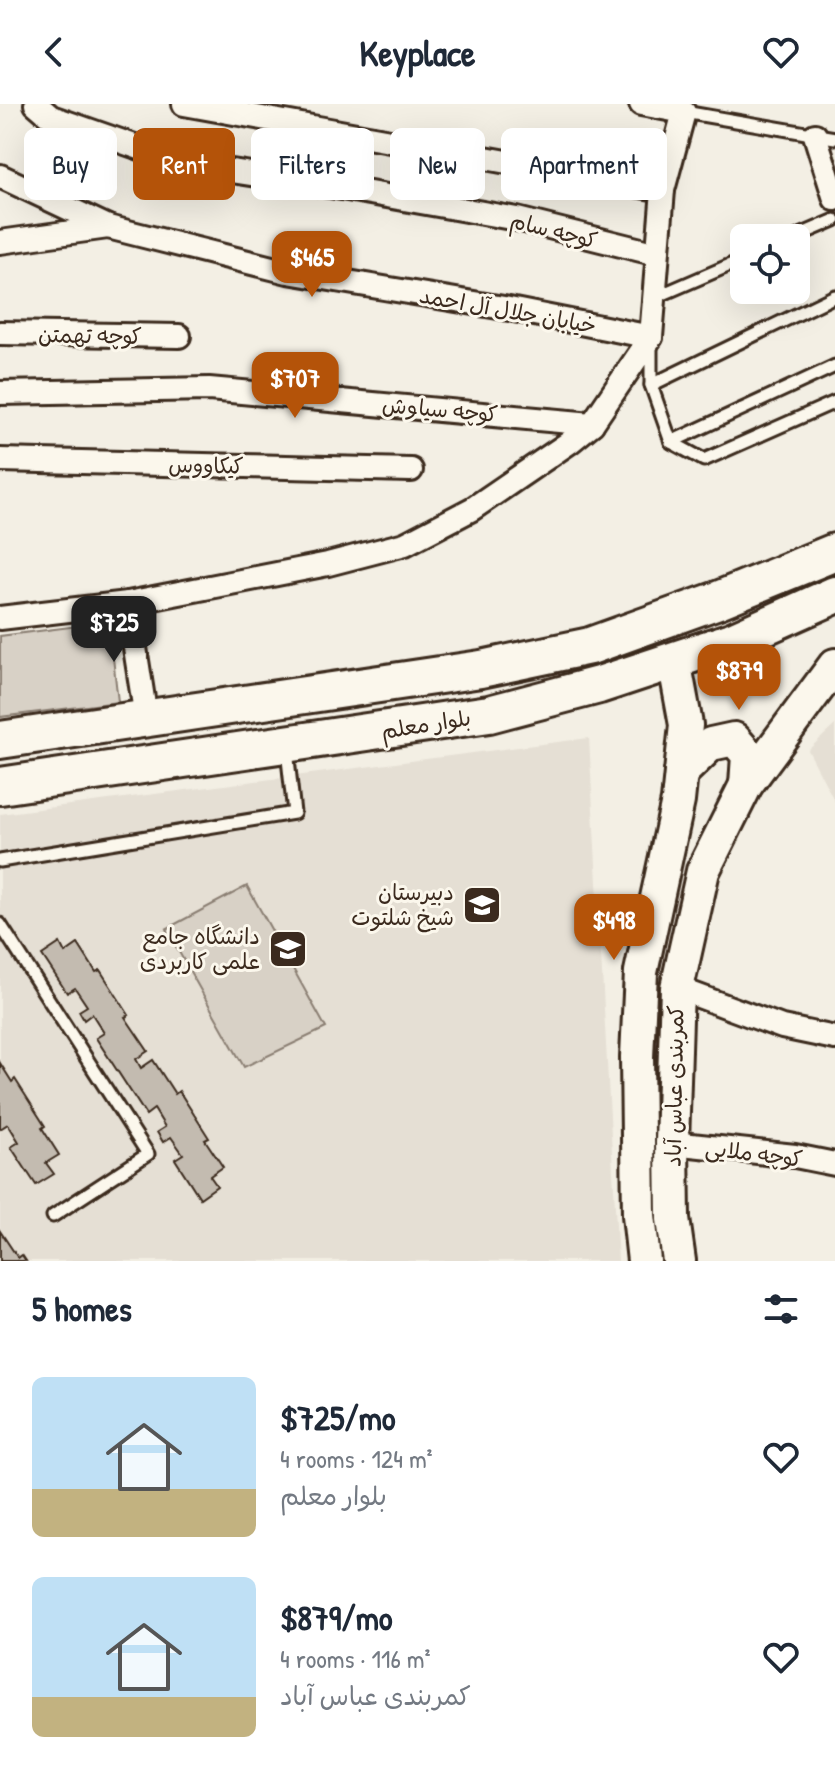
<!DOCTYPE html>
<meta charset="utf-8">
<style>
body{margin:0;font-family:"Patrick Hand","Playpen Sans Arabic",sans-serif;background:#f2f2f3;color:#1f2937;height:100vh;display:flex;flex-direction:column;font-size:30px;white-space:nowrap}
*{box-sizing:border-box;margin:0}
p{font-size:26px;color:#747a83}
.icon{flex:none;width:44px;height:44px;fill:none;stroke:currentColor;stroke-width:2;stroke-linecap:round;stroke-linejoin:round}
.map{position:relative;height:1157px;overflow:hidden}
.sheet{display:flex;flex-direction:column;background:#fff;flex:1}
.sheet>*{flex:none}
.guide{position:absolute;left:24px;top:24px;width:788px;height:72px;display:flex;gap:16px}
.tools{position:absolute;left:730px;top:120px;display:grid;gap:16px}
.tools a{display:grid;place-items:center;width:80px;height:80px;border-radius:12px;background:#fff;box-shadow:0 8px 32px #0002;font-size:40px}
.price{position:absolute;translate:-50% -68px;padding:0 18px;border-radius:16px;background:#b45309;color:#fff;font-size:26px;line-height:52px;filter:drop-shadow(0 2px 4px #0008)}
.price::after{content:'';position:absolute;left:50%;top:48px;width:24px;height:18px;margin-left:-12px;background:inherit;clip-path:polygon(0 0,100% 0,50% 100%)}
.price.selected{background:#222;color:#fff}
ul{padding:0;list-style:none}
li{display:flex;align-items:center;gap:24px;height:200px;padding:0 32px}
li span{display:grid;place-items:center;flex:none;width:224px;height:160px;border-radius:12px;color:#555}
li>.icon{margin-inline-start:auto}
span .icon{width:96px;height:96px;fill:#fffc;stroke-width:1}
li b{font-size:34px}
h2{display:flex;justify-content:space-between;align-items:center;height:96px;padding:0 32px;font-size:34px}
.pill{padding:0 28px;border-radius:12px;background:#fff;box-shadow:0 8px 32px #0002;font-size:28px;line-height:72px}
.pill.selected{background:#b45309;color:#fff}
header{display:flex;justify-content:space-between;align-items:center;height:104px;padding:0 32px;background:#fff;font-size:36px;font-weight:700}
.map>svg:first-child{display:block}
</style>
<header><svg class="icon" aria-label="back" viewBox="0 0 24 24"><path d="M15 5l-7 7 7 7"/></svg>Keyplace<svg class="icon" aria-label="heart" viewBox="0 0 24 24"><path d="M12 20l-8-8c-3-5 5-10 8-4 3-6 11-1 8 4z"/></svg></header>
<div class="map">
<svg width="835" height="1157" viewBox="0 0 835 1157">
<rect width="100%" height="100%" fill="#f3efe4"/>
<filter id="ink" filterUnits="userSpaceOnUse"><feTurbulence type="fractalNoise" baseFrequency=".0125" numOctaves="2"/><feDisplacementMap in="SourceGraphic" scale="16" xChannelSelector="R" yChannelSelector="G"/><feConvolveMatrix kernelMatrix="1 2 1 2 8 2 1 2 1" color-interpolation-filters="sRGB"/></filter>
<g filter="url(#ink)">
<g fill="#e5dfd4">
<polygon points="835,621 835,698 808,646"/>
<polygon points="589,634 618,1157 0,1157 0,710"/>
</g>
<g fill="#d8d1c6" stroke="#8a7e72" stroke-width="2">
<polygon points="109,518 118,598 0,613 0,532"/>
<polygon points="247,782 326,924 244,963 166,825"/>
</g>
<g fill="#c3bbb0" stroke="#3b2a1e" stroke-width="2">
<polygon points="60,839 65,849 78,840 96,868 100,866 129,911 125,913 148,947 136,955 141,964 153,956 175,990 179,987 209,1034 205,1036 223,1063 210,1072 217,1082 200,1094 175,1055 183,1050 171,1033 163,1038 157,1028 165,1023 154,1005 146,1011 96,934 104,929 92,910 84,916 79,907 87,902 75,884 67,889 42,851"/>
<polygon points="0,959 12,978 15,975 45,1022 42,1024 59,1051 46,1059 54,1070 36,1081 11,1043 19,1038 8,1020 0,1025"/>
<polygon points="0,1127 18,1154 22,1151 26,1157 0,1157"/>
</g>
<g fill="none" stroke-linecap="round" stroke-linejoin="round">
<defs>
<g id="lane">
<polyline points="684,8 835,34"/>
<polyline points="793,134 835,116"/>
<polyline points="656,193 744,155"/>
<polyline points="651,239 651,281 671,338 704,356 835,298"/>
<polyline points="651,281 835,192"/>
<polyline points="671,338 835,262"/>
<polyline points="0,757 294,709 287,646"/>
<polyline points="0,820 148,1050 53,1112"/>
</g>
<g id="street">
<polyline points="36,0 51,13 186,60 336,83 517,115 657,150"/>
<polyline points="184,0 663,86"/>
<polyline points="815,31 835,95"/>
<polyline points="0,72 108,123 288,168 504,204 651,233"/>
<polyline points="0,138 108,123"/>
<polyline points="0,229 179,232"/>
<polyline points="0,289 209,285 592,320"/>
<polyline points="0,356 411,366"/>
<polyline points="128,499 146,614"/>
<polyline points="0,514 128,499 328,460 405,440 472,405 570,338 592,320 651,233 663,86 684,8 641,0"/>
<polyline points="677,884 782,923 835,934"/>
<polyline points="672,1039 795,1052 835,1060"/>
</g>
<g id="secondary">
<polyline points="681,669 711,640 734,635 748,651 746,681"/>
<polyline points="644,1157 639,1111 637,953 641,868 678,697 686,621 674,556"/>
<polyline points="679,1157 673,1115 672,1039 677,884 703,767 746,681 835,561"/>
</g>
<g id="primary">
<polyline points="0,636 481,565 590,542 718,496 835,448"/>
<polyline points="0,682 489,610 599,581 732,537 835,491"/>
</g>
</defs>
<use href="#lane" stroke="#3b2a1e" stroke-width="17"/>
<use href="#street" stroke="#3b2a1e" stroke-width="28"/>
<use href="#secondary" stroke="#3b2a1e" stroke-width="38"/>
<use href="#primary" stroke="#3b2a1e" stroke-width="42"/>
<use href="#lane" stroke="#fbf7ec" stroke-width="11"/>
<use href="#street" stroke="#fbf7ec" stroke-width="22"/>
<use href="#secondary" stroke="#fbf7ec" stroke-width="32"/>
<use href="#primary" stroke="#fbf7ec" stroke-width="36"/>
</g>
</g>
<defs>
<symbol id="school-square" viewBox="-11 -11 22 22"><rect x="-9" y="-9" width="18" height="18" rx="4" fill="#3b2a1e" stroke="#fbf7ec"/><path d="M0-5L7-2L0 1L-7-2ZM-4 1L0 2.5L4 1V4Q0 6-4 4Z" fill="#fff"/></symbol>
</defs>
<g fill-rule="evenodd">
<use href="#school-square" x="460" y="779" width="44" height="44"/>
<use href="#school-square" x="266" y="823" width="44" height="44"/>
</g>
<g text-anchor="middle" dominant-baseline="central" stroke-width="6" stroke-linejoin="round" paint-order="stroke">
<g font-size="22" fill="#3b2a1e" stroke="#fbf7ec">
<text transform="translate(554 126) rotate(14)">کوچه سام</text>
<text transform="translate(508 206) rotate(10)">خیابان جلال آل احمد</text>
<text transform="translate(90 231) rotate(1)">کوچه تهمتن</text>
<text transform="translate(440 305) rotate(5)">کوچه سیاوش</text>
<text transform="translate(206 361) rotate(1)">کیکاووس</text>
<text transform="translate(426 620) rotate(-9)">بلوار معلم</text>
<text transform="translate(674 982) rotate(-89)">کمربندی عباس آباد</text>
<text transform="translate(754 1049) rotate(7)">کوچه ملایی</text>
</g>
<g font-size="22" fill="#3b2a1e" stroke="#fbf7ec" text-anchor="end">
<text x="454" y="788">دبیرستان<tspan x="454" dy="25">شیخ شلتوت</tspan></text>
<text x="260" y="832">دانشگاه جامع<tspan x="260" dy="25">علمی کاربردی</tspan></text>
</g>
</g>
</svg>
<div class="tools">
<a><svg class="icon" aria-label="locate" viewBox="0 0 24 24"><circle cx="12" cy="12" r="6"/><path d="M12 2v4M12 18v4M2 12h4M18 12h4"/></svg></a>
</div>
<b class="price" style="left:312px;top:195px">$465</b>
<b class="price" style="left:295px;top:316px">$707</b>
<b class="price selected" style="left:114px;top:560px">$725</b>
<b class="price" style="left:739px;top:608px">$879</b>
<b class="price" style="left:614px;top:858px">$498</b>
<div class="guide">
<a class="pill">Buy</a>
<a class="pill selected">Rent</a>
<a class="pill">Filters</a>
<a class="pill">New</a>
<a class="pill">Apartment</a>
</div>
</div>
<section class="sheet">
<h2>5 homes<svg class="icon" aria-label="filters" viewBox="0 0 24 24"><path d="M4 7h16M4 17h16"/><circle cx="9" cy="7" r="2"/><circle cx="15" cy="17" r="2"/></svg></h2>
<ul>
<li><span style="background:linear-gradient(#bfe0f5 70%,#c2b280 0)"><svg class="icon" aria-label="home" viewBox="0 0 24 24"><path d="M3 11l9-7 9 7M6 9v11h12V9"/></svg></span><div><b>$725/mo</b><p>4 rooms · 124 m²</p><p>بلوار معلم</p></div><svg class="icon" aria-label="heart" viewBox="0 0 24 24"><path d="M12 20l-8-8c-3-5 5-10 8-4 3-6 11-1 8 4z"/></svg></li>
<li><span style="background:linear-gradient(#bfe0f5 75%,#c2b280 0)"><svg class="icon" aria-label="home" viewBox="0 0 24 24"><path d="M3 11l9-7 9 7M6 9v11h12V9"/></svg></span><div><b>$879/mo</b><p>4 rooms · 116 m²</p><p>کمربندی عباس آباد</p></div><svg class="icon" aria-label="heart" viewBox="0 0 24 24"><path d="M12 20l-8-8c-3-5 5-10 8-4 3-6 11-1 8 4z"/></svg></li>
</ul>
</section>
